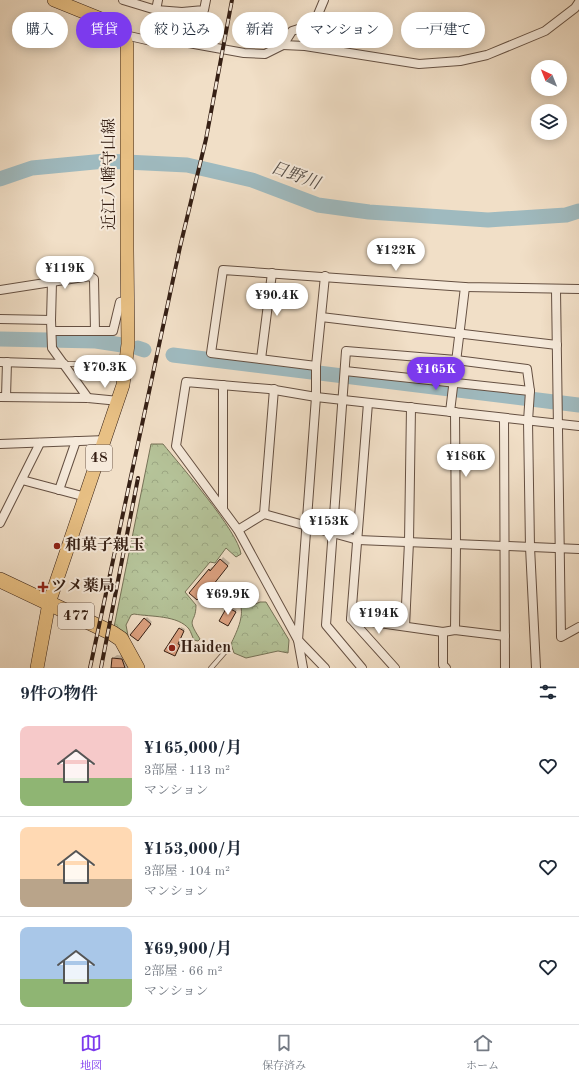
<!DOCTYPE html>
<html lang="ja">
<meta charset="utf-8">
<style>
body{margin:0;font-family:"Old Standard TT","Noto Serif JP",serif;background:#f6f6f7;color:#1f2937;height:100vh;display:flex;flex-direction:column;font-size:15px;white-space:nowrap}
*{box-sizing:border-box;margin:0}
p{font-size:13px;color:#747a83}
.icon{flex:none;width:22px;height:22px;fill:none;stroke:currentColor;stroke-width:2;stroke-linecap:round;stroke-linejoin:round}
.map{position:relative;height:668px;overflow:hidden}
.details{display:flex;flex-direction:column;background:#fff;flex:1}
.details>*{flex:none}
.guide{position:absolute;left:12px;top:12px;width:555px;height:36px;display:flex;gap:8px}
.needle{width:26px;rotate:317deg}
.tools{position:absolute;left:531px;top:60px;display:grid;gap:8px}
.tools a{display:grid;place-items:center;width:36px;height:36px;border-radius:50%;background:#fff;box-shadow:0 2px 10px #0003;font-size:20px}
.price{position:absolute;translate:-50% -34px;padding:0 9px;border-radius:14px;background:#fff;color:#222;font-size:13px;line-height:26px;filter:drop-shadow(0 1px 2px #0008)}
.price::after{content:'';position:absolute;left:50%;top:24px;width:12px;height:9px;margin-left:-6px;background:inherit;clip-path:polygon(0 0,100% 0,50% 100%)}
.price.active{background:#7c3aed;color:#fff}
ul{padding:0;list-style:none}
li{display:flex;align-items:center;gap:12px;height:100px;padding:0 20px}
li+li{border-top:1px solid #e0e1e3}
li span{display:grid;place-items:center;flex:none;width:112px;height:80px;border-radius:8px;color:#555}
li>.icon{margin-inline-start:auto}
span .icon{width:48px;height:48px;fill:#fffc;stroke-width:1}
li b{font-size:17px}
h2{display:flex;justify-content:space-between;align-items:center;height:48px;padding:0 20px;font-size:17px}
.tag{padding:0 14px;border-radius:18px;background:#fff;box-shadow:0 2px 10px #0003;font-size:14px;line-height:36px}
.tag.active{background:#7c3aed;color:#fff}
.tab-bar{display:flex;justify-content:space-around;align-items:center;height:56px;border-top:1px solid #e0e1e3;background:#fff;font-size:11px;color:#747a83}
.tab-bar a{display:grid;justify-items:center;gap:2px}
.tab-bar .active{color:#7c3aed}
.map>svg:first-child{display:block}
</style>
<div class="map">
<svg width="579" height="668" viewBox="0 0 579 668">
<defs>
<pattern id="forest-crowns" width="20" height="18" patternUnits="userSpaceOnUse"><rect width="20" height="18" fill="#b5c399"/><path d="M2 6a3 3 0 1 1 6 0M12 15a3 3 0 1 1 6 0" fill="none" stroke="#9ca783"/></pattern>
</defs>
<rect width="100%" height="100%" fill="#f1dfc7"/>
<filter id="stains"><feTurbulence type="fractalNoise" baseFrequency=".005" numOctaves="4"/><feColorMatrix values="0 0 0 0 .2 0 0 0 0 .09 0 0 0 0 .02 0 0 0 .5 -.17"/></filter>
<radialGradient id="worn" r=".72"><stop offset=".6" stop-color="#630" stop-opacity="0"/><stop offset="1" stop-color="#630" stop-opacity=".3"/></radialGradient>
<g fill="url(#forest-crowns)" stroke="#767257">
<path d="M 151,444 L 163,444 C 180,465 238,531 241,554 L 236,557 L 226,548 L 215,563 L 210,562 L 185,592 L 196,605 C 196,625 185,616 200,639 L 198,641 L 194,640 C 192,636 191,632 189,629 C 178,615 151,617 134,614 L 131,615 L 126,625 L 129,641 L 114,627 Z"/>
<path d="M 231,588 L 239,590 L 251,606 L 260,602 L 266,602 L 289,640 L 288,653 L 278,651 L 246,658 L 234,653 L 231,644 C 236,633 245,616 240,604 C 238,599 233,595 230,591 Z"/>
</g>
<g fill="#0003">
<polygon points="223,557 230,563 208,590 209,570 212,567 214,569"/>
<polygon points="229,606 237,610 229,623 228,608"/>
<polygon points="147,617 152,622 139,637 145,619"/>
<polygon points="181,627 185,629 179,642 181,644 176,653"/>
<polygon points="117,655 125,656 129,662 128,668 112,668 113,658"/>
</g>
<g fill="none" stroke-linecap="round" stroke-linejoin="round">
<g stroke="#9fbabf" stroke-width="15">
<polyline points="0,179 32,168 105,161 187,165 252,180 318,205 369,212 488,220 566,215 579,211"/>
<polyline points="0,339 96,341 122,345"/>
<polyline points="138,348 144,350"/>
<polyline points="173,355 579,405"/>
</g>
</g>
<g fill="#dda281" stroke="#362015">
<polygon points="220,559 228,566 206,594 204,593 197,600 189,593 209,569 210,571"/>
<polygon points="227,607 236,612 228,626 219,621"/>
<polygon points="144,618 151,624 138,641 130,635"/>
<polygon points="179,628 184,631 178,644 180,645 175,656 164,651"/>
<polygon points="112,658 122,659 125,668 111,668"/>
</g>
<g fill="none" stroke-linecap="round" stroke-linejoin="round">
<defs>
<g id="lane">
<polyline points="64,364 105,364"/>
<polyline points="211,668 225,652"/>
</g>
<g id="street">
<polyline points="123,0 156,10 182,12 204,10 206,0"/>
<polyline points="156,10 158,0"/>
<polyline points="125,35 151,41 172,40 244,53 265,54 283,45 292,31 314,24 324,0"/>
<polyline points="283,45 305,46 419,64 460,61 487,55 545,31 575,8 579,2"/>
<polyline points="0,290 90,276 94,279 95,331"/>
<polyline points="556,290 561,637 579,627"/>
<polyline points="321,317 557,345"/>
<polyline points="0,319 51,320 52,348 88,398"/>
<polyline points="51,320 52,282"/>
<polyline points="52,331 113,331 120,302 128,300"/>
<polyline points="261,359 272,273"/>
<polyline points="0,362 64,364"/>
<polyline points="316,366 211,353 223,270 465,287 579,289"/>
<polyline points="345,371 530,391"/>
<polyline points="223,385 223,508"/>
<polyline points="0,397 88,398 119,401"/>
<polyline points="6,397 7,362"/>
<polyline points="368,403 351,619 395,668"/>
<polyline points="450,412 465,287"/>
<polyline points="504,418 505,668"/>
<polyline points="0,444 106,440"/>
<polyline points="22,480 86,497"/>
<polyline points="59,490 76,441"/>
<polyline points="264,514 274,389"/>
<polyline points="0,523 40,443"/>
<polyline points="238,530 264,514 358,540 579,549"/>
<polyline points="351,619 443,632 455,630 505,636"/>
<polyline points="405,626 409,542 411,407"/>
<polyline points="455,630 456,544 455,412"/>
<polyline points="443,632 443,665 446,668"/>
<polyline points="303,668 298,640 316,397 316,366 325,276"/>
<polyline points="325,668 298,640 238,530 176,446 186,382 269,389 316,397 579,426"/>
<polyline points="362,668 326,625 346,351 456,360 527,369 530,391 528,421 530,547 536,668"/>
</g>
<polyline id="primary" points="37,668 49,603 123,385 128,344 127,250 127,45 122,31 106,21 54,0"/>
<polyline id="highway" points="0,580 112,633 121,639 137,668"/>
</defs>
<use href="#lane" stroke="#655042" stroke-width="5.5"/>
<use href="#street" stroke="#655042" stroke-width="10"/>
<use href="#primary" stroke="#362015" stroke-width="14"/>
<use href="#highway" stroke="#362015" stroke-width="16"/>
<use href="#lane" stroke="#f6eadb" stroke-width="4"/>
<use href="#street" stroke="#f6eadb" stroke-width="8"/>
<use href="#primary" stroke="#e8c084" stroke-width="13"/>
<use href="#highway" stroke="#e8c084" stroke-width="15"/>
<defs>
<g id="rail">
<polyline points="90,668 180,247 206,139 232,0"/>
<polyline points="101,668 138,478"/>
</g>
</defs>
<use href="#rail" stroke="#362015" stroke-width="4"/>
<use href="#rail" stroke="#f6eadb" stroke-width="2.5" stroke-dasharray="8" stroke-linecap="butt"/>
</g>
<g fill="#8f2418" stroke="#f6eadb" stroke-width="1.5">
<circle cx="57" cy="546" r="4"/>
<path d="M41 581h4v4h4v4h-4v4h-4v-4h-4v-4h4z"/>
<circle cx="172" cy="648" r="4"/>
</g>
<g text-anchor="middle" dominant-baseline="central" stroke-width="4" stroke-linejoin="round" paint-order="stroke">
<g fill="#f6eadb" stroke="#705d50" stroke-width="1">
<rect x="86" y="445" width="26" height="26" rx="3"/>
<rect x="58" y="603" width="36" height="26" rx="3"/>
</g>
<g font-size="15" font-weight="bold" fill="#362015">
<text x="99" y="458">48</text>
<text x="76" y="616">477</text>
</g>
<g font-size="16" fill="#362015" stroke="#f6eadb">
<text transform="translate(110 174) rotate(-90)">近江八幡守山線</text>
</g>
<g font-size="16" font-weight="bold" fill="#362015" stroke="#f6eadb" text-anchor="start">
<text x="65" y="546">和菓子親玉</text>
<text x="51" y="587">ツメ薬局</text>
<text x="180" y="648">Haiden</text>
</g>
<g font-size="17" font-style="italic" fill="#564e48" stroke="#f6eadb">
<text transform="translate(295 176) rotate(20)">日野川</text>
</g>
</g>
<rect width="100%" height="100%" filter="url(#stains)"/>
<rect width="100%" height="100%" fill="url(#worn)"/>
</svg>
<div class="tools">
<a><svg class="needle" viewBox="-14 -14 28 28"><path d="M0-13l5 13h-10z" fill="#e53935"/><path d="M0 13l5-13h-10z" fill="#747a83"/></svg></a>
<a><svg class="icon" aria-label="layers" viewBox="0 0 24 24"><path d="M12 4l9 5-9 5-9-5zM3 14l9 5 9-5"/></svg></a>
</div>
<b class="price" style="left:396px;top:272px">¥122K</b>
<b class="price" style="left:65px;top:290px">¥119K</b>
<b class="price" style="left:277px;top:317px">¥90.4K</b>
<b class="price" style="left:105px;top:389px">¥70.3K</b>
<b class="price active" style="left:436px;top:391px">¥165K</b>
<b class="price" style="left:466px;top:478px">¥186K</b>
<b class="price" style="left:329px;top:543px">¥153K</b>
<b class="price" style="left:228px;top:616px">¥69.9K</b>
<b class="price" style="left:379px;top:635px">¥194K</b>
<div class="guide">
<a class="tag">購入</a>
<a class="tag active">賃貸</a>
<a class="tag">絞り込み</a>
<a class="tag">新着</a>
<a class="tag">マンション</a>
<a class="tag">一戸建て</a>
</div>
</div>
<section class="details">
<h2>9件の物件<svg class="icon" aria-label="filters" viewBox="0 0 24 24"><path d="M4 7h16M4 17h16"/><circle cx="9" cy="7" r="2"/><circle cx="15" cy="17" r="2"/></svg></h2>
<ul>
<li><span style="background:linear-gradient(#f6c9c9 65%,#8fb573 0)"><svg class="icon" aria-label="home" viewBox="0 0 24 24"><path d="M3 11l9-7 9 7M6 9v11h12V9"/></svg></span><div><b>¥165,000/月</b><p>3部屋 · 113 m²</p><p>マンション</p></div><svg class="icon" aria-label="heart" viewBox="0 0 24 24"><path d="M12 20l-8-8c-3-5 5-10 8-4 3-6 11-1 8 4z"/></svg></li>
<li><span style="background:linear-gradient(#ffd9b3 65%,#b9a48a 0)"><svg class="icon" aria-label="home" viewBox="0 0 24 24"><path d="M3 11l9-7 9 7M6 9v11h12V9"/></svg></span><div><b>¥153,000/月</b><p>3部屋 · 104 m²</p><p>マンション</p></div><svg class="icon" aria-label="heart" viewBox="0 0 24 24"><path d="M12 20l-8-8c-3-5 5-10 8-4 3-6 11-1 8 4z"/></svg></li>
<li><span style="background:linear-gradient(#a9c7e8 65%,#8fb573 0)"><svg class="icon" aria-label="home" viewBox="0 0 24 24"><path d="M3 11l9-7 9 7M6 9v11h12V9"/></svg></span><div><b>¥69,900/月</b><p>2部屋 · 66 m²</p><p>マンション</p></div><svg class="icon" aria-label="heart" viewBox="0 0 24 24"><path d="M12 20l-8-8c-3-5 5-10 8-4 3-6 11-1 8 4z"/></svg></li>
</ul>
</section>
<nav class="tab-bar">
<a class="active"><svg class="icon" aria-label="map" viewBox="0 0 24 24"><path d="M3 6l6-2 6 2 6-2v14l-6 2-6-2-6 2zM9 4v14M15 6v14"/></svg>地図</a>
<a><svg class="icon" aria-label="saved" viewBox="0 0 24 24"><path d="M7 4h10v16l-5-4-5 4z"/></svg>保存済み</a>
<a><svg class="icon" aria-label="home" viewBox="0 0 24 24"><path d="M3 11l9-7 9 7M6 9v11h12V9"/></svg>ホーム</a>
</nav>
